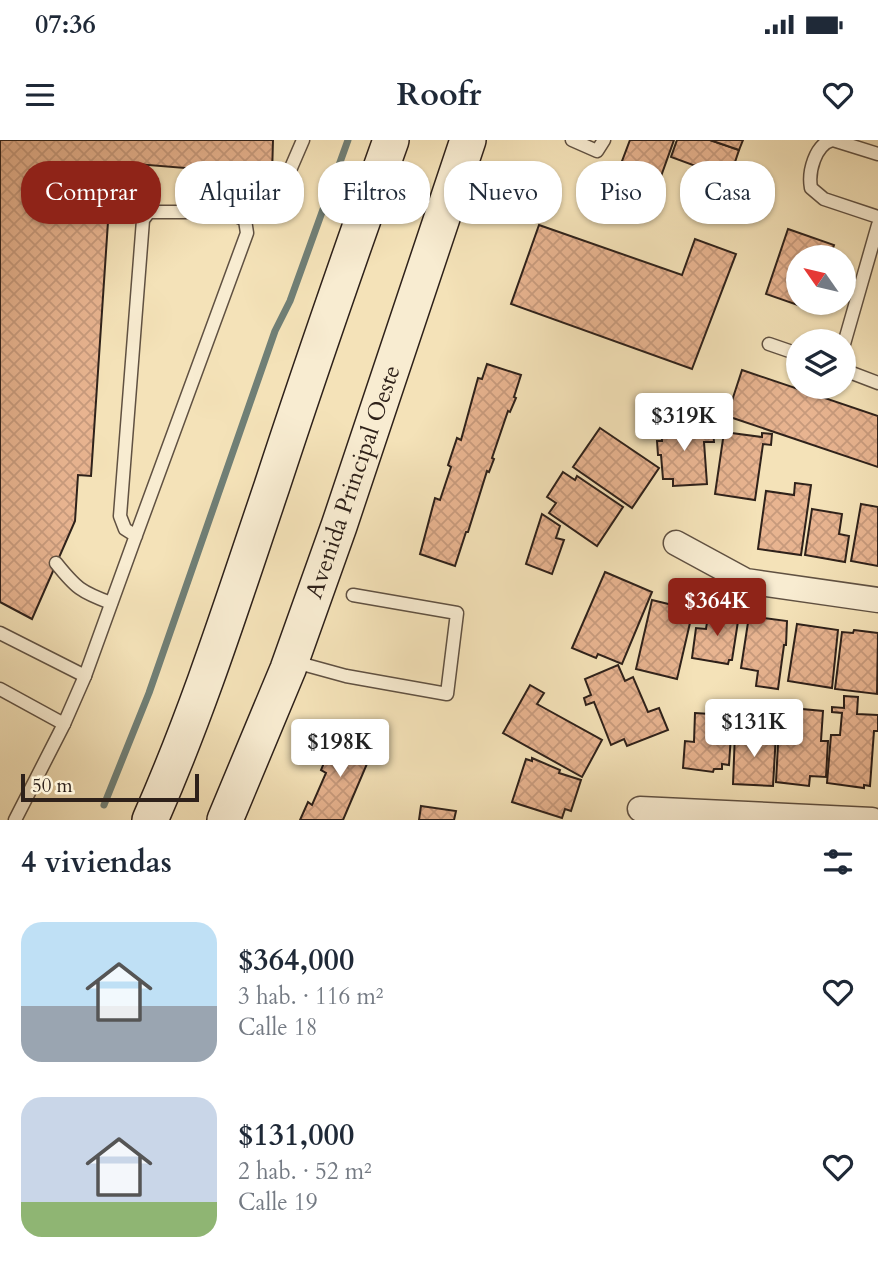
<!DOCTYPE html>
<html lang="es">
<meta charset="utf-8">
<style>
body{margin:0;font-family:Cardo,serif;background:#f6f6f7;color:#1f2937;height:100vh;display:flex;flex-direction:column;font-size:26px;white-space:nowrap}
*{box-sizing:border-box;margin:0}
p{font-size:23px;color:#747a83}
.icon{flex:none;width:38px;height:38px;fill:none;stroke:currentColor;stroke-width:2;stroke-linecap:round;stroke-linejoin:round}
.map{position:relative;height:680px;overflow:hidden}
.side{display:flex;flex-direction:column;background:#fff;flex:1}
.side>*{flex:none}
.banner{position:absolute;left:21px;top:21px;width:836px;height:63px;display:flex;gap:14px}
.needle{width:46px;rotate:304deg}
.fabs{position:absolute;left:786px;top:105px;display:grid;gap:14px}
.fabs a{display:grid;place-items:center;width:70px;height:70px;border-radius:50%;background:#fff;box-shadow:0 2px 5px #0004;font-size:35px}
.scale{position:absolute;left:21px;bottom:18px;width:178px;box-sizing:border-box;padding-left:7px;border:4px solid #2e211a;border-top:0;font-size:19px;line-height:24px;white-space:nowrap;color:#2e211a;-webkit-text-stroke:5px #f8ecd1;paint-order:stroke}
.price{position:absolute;translate:-50% -60px;padding:0 16px;border-radius:7px;background:#fff;color:#222;font-size:23px;line-height:46px;filter:drop-shadow(0 2px 4px #0008)}
.price::after{content:'';position:absolute;left:50%;top:42px;width:21px;height:16px;margin-left:-10px;background:inherit;clip-path:polygon(0 0,100% 0,50% 100%)}
.price.active{background:#8f2418;color:#fff}
ul{padding:0;list-style:none}
li{display:flex;align-items:center;gap:21px;height:175px;padding:0 21px}
li span{display:grid;place-items:center;flex:none;width:196px;height:140px;border-radius:21px;color:#555}
li>.icon{margin-inline-start:auto}
span .icon{width:84px;height:84px;fill:#fffc;stroke-width:1}
li b{font-size:30px}
h2{display:flex;justify-content:space-between;align-items:center;height:84px;padding:0 21px;font-size:30px}
.chip{padding:0 24px;border-radius:28px;background:#fff;box-shadow:0 2px 5px #0004;font-size:24px;line-height:63px}
.chip.active{background:#8f2418;color:#fff}
.status{display:flex;justify-content:space-between;align-items:center;height:49px;padding:0 35px;background:#fff;direction:ltr}
.status svg{height:19px;fill:currentColor}
header{display:flex;justify-content:space-between;align-items:center;height:91px;padding:0 21px;background:#fff;font-size:32px;font-weight:600}
.map>svg:first-child{display:block}
</style>
<div class="status"><b>07:36</b><svg viewBox="0 0 49 12"><path d="M0 12V9h3v3zM5 12V6h3v6zM10 12V3h3v9zM15 12V0h3v12zM26 1h20v11H26zM47 4h2v5h-2z"/></svg></div>
<header><svg class="icon" aria-label="menu" viewBox="0 0 24 24"><path d="M4 6h16M4 12h16M4 18h16"/></svg>Roofr<svg class="icon" aria-label="heart" viewBox="0 0 24 24"><path d="M12 20l-8-8c-3-5 5-10 8-4 3-6 11-1 8 4z"/></svg></header>
<div class="map">
<svg width="878" height="680" viewBox="0 0 878 680">
<defs>
<pattern id="building-cross-hatch" width="8" height="8" patternUnits="userSpaceOnUse" patternTransform="scale(1.75)"><rect width="8" height="8" fill="#e8b490"/><path d="M0 0l8 8M0 8l8-8" fill="none" stroke="#c79a7c"/></pattern>
</defs>
<rect width="100%" height="100%" fill="#f4e2b8"/>
<filter id="stains"><feTurbulence type="fractalNoise" baseFrequency=".00286" numOctaves="4"/><feColorMatrix values="0 0 0 0 .2 0 0 0 0 .09 0 0 0 0 .02 0 0 0 .5 -.17"/></filter>
<radialGradient id="worn" r=".72"><stop offset=".6" stop-color="#630" stop-opacity="0"/><stop offset="1" stop-color="#630" stop-opacity=".3"/></radialGradient>
<g fill="none" stroke-linecap="round" stroke-linejoin="round">
<polyline stroke="#707f76" stroke-width="7" points="104,665 149,553 275,191 290,161 348,0"/>
</g>
<g fill="url(#building-cross-hatch)" stroke="#2e211a" stroke-width="2">
<polygon points="0,0 273,0 272,35 112,22 91,336 78,335 75,381 32,479 0,462"/>
<polygon points="630,0 674,0 650,67 610,53"/>
<polygon points="677,0 710,0 739,10 730,37 716,32 715,36 703,31 704,29 671,17"/>
<polygon points="710,0 743,0 739,10"/>
<polygon points="539,85 682,135 695,99 736,114 692,229 511,164"/>
<polygon points="788,89 834,105 830,117 798,117 798,163 814,163 812,170 766,154"/>
<polygon points="487,224 521,235 514,257 516,258 510,272 508,271 492,318 494,319 489,332 487,331 468,392 466,392 455,426 420,414 435,358 440,360 451,327 448,325 457,298 461,300 478,238 482,239"/>
<polygon points="742,230 878,276 878,327 727,276"/>
<polygon points="703,282 704,290 713,290 714,302 704,302 707,344 673,346 673,339 663,339 661,315 658,315 657,301 662,301 661,284"/>
<polygon points="600,288 659,328 632,368 573,327"/>
<polygon points="724,292 762,297 762,293 772,294 771,305 763,304 755,360 715,354"/>
<polygon points="563,332 575,340 577,336 623,367 597,406 549,373 556,363 547,357"/>
<polygon points="795,343 811,345 801,415 758,409 766,351 794,355"/>
<polygon points="861,364 878,367 878,426 851,421"/>
<polygon points="812,369 842,374 839,394 849,396 845,422 805,415"/>
<polygon points="542,374 560,386 556,398 564,400 552,434 526,424"/>
<polygon points="605,432 652,452 622,524 598,514 596,518 572,508"/>
<polygon points="652,460 693,470 677,539 636,529"/>
<polygon points="709,470 739,475 732,520 729,520 728,524 692,518 696,488 706,489"/>
<polygon points="749,476 787,481 786,505 784,505 778,549 756,546 758,531 741,528"/>
<polygon points="797,484 838,490 832,548 788,541"/>
<polygon points="854,490 878,493 877,554 835,549 842,492 853,493"/>
<polygon points="618,525 625,541 633,537 648,572 659,568 668,590 627,606 624,599 611,605 594,562 586,565 584,558 591,555 585,539"/>
<polygon points="530,545 544,553 537,564 602,600 582,637 503,593"/>
<polygon points="844,556 858,557 857,574 878,575 878,591 874,591 870,646 864,645 864,648 827,643 831,595 840,595 842,573 832,572 832,567 844,568"/>
<polygon points="780,567 823,571 821,601 828,601 826,637 810,636 809,646 776,642"/>
<polygon points="695,573 725,575 724,594 731,595 729,625 722,624 722,629 714,629 713,632 683,628 685,601 694,602"/>
<polygon points="342,591 375,605 343,680 300,680 308,662 312,665 326,633 321,630 332,604 336,605"/>
<polygon points="735,593 776,594 773,646 733,644"/>
<polygon points="532,618 560,630 559,633 581,640 571,671 565,669 562,678 512,662 526,619 532,621"/>
<polygon points="421,666 456,671 454,680 419,680"/>
</g>
<g fill="none" stroke-linecap="round" stroke-linejoin="round">
<defs>
<g id="lane">
<polyline points="572,0 597,11 604,0"/>
<path d="M 832,0 C 815,5 808,32 811,48 L 824,59 L 878,77"/>
<polyline points="833,0 878,14"/>
<polyline points="245,80 284,44 303,0"/>
<polyline points="769,204 798,214"/>
<polyline points="844,204 878,85"/>
<polyline points="844,230 878,243"/>
<path d="M 56,423 C 76,448 81,452 111,463"/>
<path d="M 0,493 L 85,536 C 138,388 193,241 247,93 L 245,80 L 227,72 L 149,72 L 143,80 L 120,376 L 125,389 L 136,396"/>
<polyline points="295,522 346,536 447,554 457,473 353,455"/>
<polyline points="0,549 64,584"/>
<polyline points="15,680 64,584 85,536"/>
</g>
<g id="street">
<polyline points="676,403 746,441 878,460"/>
<polyline points="640,669 872,680"/>
</g>
<g id="secondary">
<path d="M 150,680 C 198,572 234,458 272,346 C 310,230 350,115 391,0"/>
<polyline points="225,680 288,529 339,386 468,0"/>
</g>
</defs>
<use href="#lane" stroke="#605142" stroke-width="15"/>
<use href="#street" stroke="#605142" stroke-width="27"/>
<use href="#secondary" stroke="#2e211a" stroke-width="38"/>
<use href="#lane" stroke="#f8ecd1" stroke-width="12"/>
<use href="#street" stroke="#f8ecd1" stroke-width="24"/>
<use href="#secondary" stroke="#f8ecd1" stroke-width="35"/>
</g>
<g text-anchor="middle" dominant-baseline="central" stroke-width="5" stroke-linejoin="round" paint-order="stroke">
<g font-size="24" fill="#2e211a" stroke="#f8ecd1">
<text transform="translate(353 342) rotate(-71)">Avenida Principal Oeste</text>
</g>
</g>
<rect width="100%" height="100%" filter="url(#stains)"/>
<rect width="100%" height="100%" fill="url(#worn)"/>
</svg>
<div class="fabs">
<a><svg class="needle" viewBox="-14 -14 28 28"><path d="M0-13l5 13h-10z" fill="#e53935"/><path d="M0 13l5-13h-10z" fill="#747a83"/></svg></a>
<a><svg class="icon" aria-label="layers" viewBox="0 0 24 24"><path d="M12 4l9 5-9 5-9-5zM3 14l9 5 9-5"/></svg></a>
</div>
<div class="scale">50 m</div>
<b class="price" style="left:684px;top:313px">$319K</b>
<b class="price active" style="left:717px;top:498px">$364K</b>
<b class="price" style="left:754px;top:619px">$131K</b>
<b class="price" style="left:340px;top:639px">$198K</b>
<div class="banner">
<a class="chip active">Comprar</a>
<a class="chip">Alquilar</a>
<a class="chip">Filtros</a>
<a class="chip">Nuevo</a>
<a class="chip">Piso</a>
<a class="chip">Casa</a>
</div>
</div>
<section class="side">
<h2>4 viviendas<svg class="icon" aria-label="filters" viewBox="0 0 24 24"><path d="M4 7h16M4 17h16"/><circle cx="9" cy="7" r="2"/><circle cx="15" cy="17" r="2"/></svg></h2>
<ul>
<li><span style="background:linear-gradient(#bfe0f5 60%,#9aa5b1 0)"><svg class="icon" aria-label="home" viewBox="0 0 24 24"><path d="M3 11l9-7 9 7M6 9v11h12V9"/></svg></span><div><b>$364,000</b><p>3 hab. · 116 m²</p><p>Calle 18</p></div><svg class="icon" aria-label="heart" viewBox="0 0 24 24"><path d="M12 20l-8-8c-3-5 5-10 8-4 3-6 11-1 8 4z"/></svg></li>
<li><span style="background:linear-gradient(#c9d6e8 75%,#8fb573 0)"><svg class="icon" aria-label="home" viewBox="0 0 24 24"><path d="M3 11l9-7 9 7M6 9v11h12V9"/></svg></span><div><b>$131,000</b><p>2 hab. · 52 m²</p><p>Calle 19</p></div><svg class="icon" aria-label="heart" viewBox="0 0 24 24"><path d="M12 20l-8-8c-3-5 5-10 8-4 3-6 11-1 8 4z"/></svg></li>
</ul>
</section>
